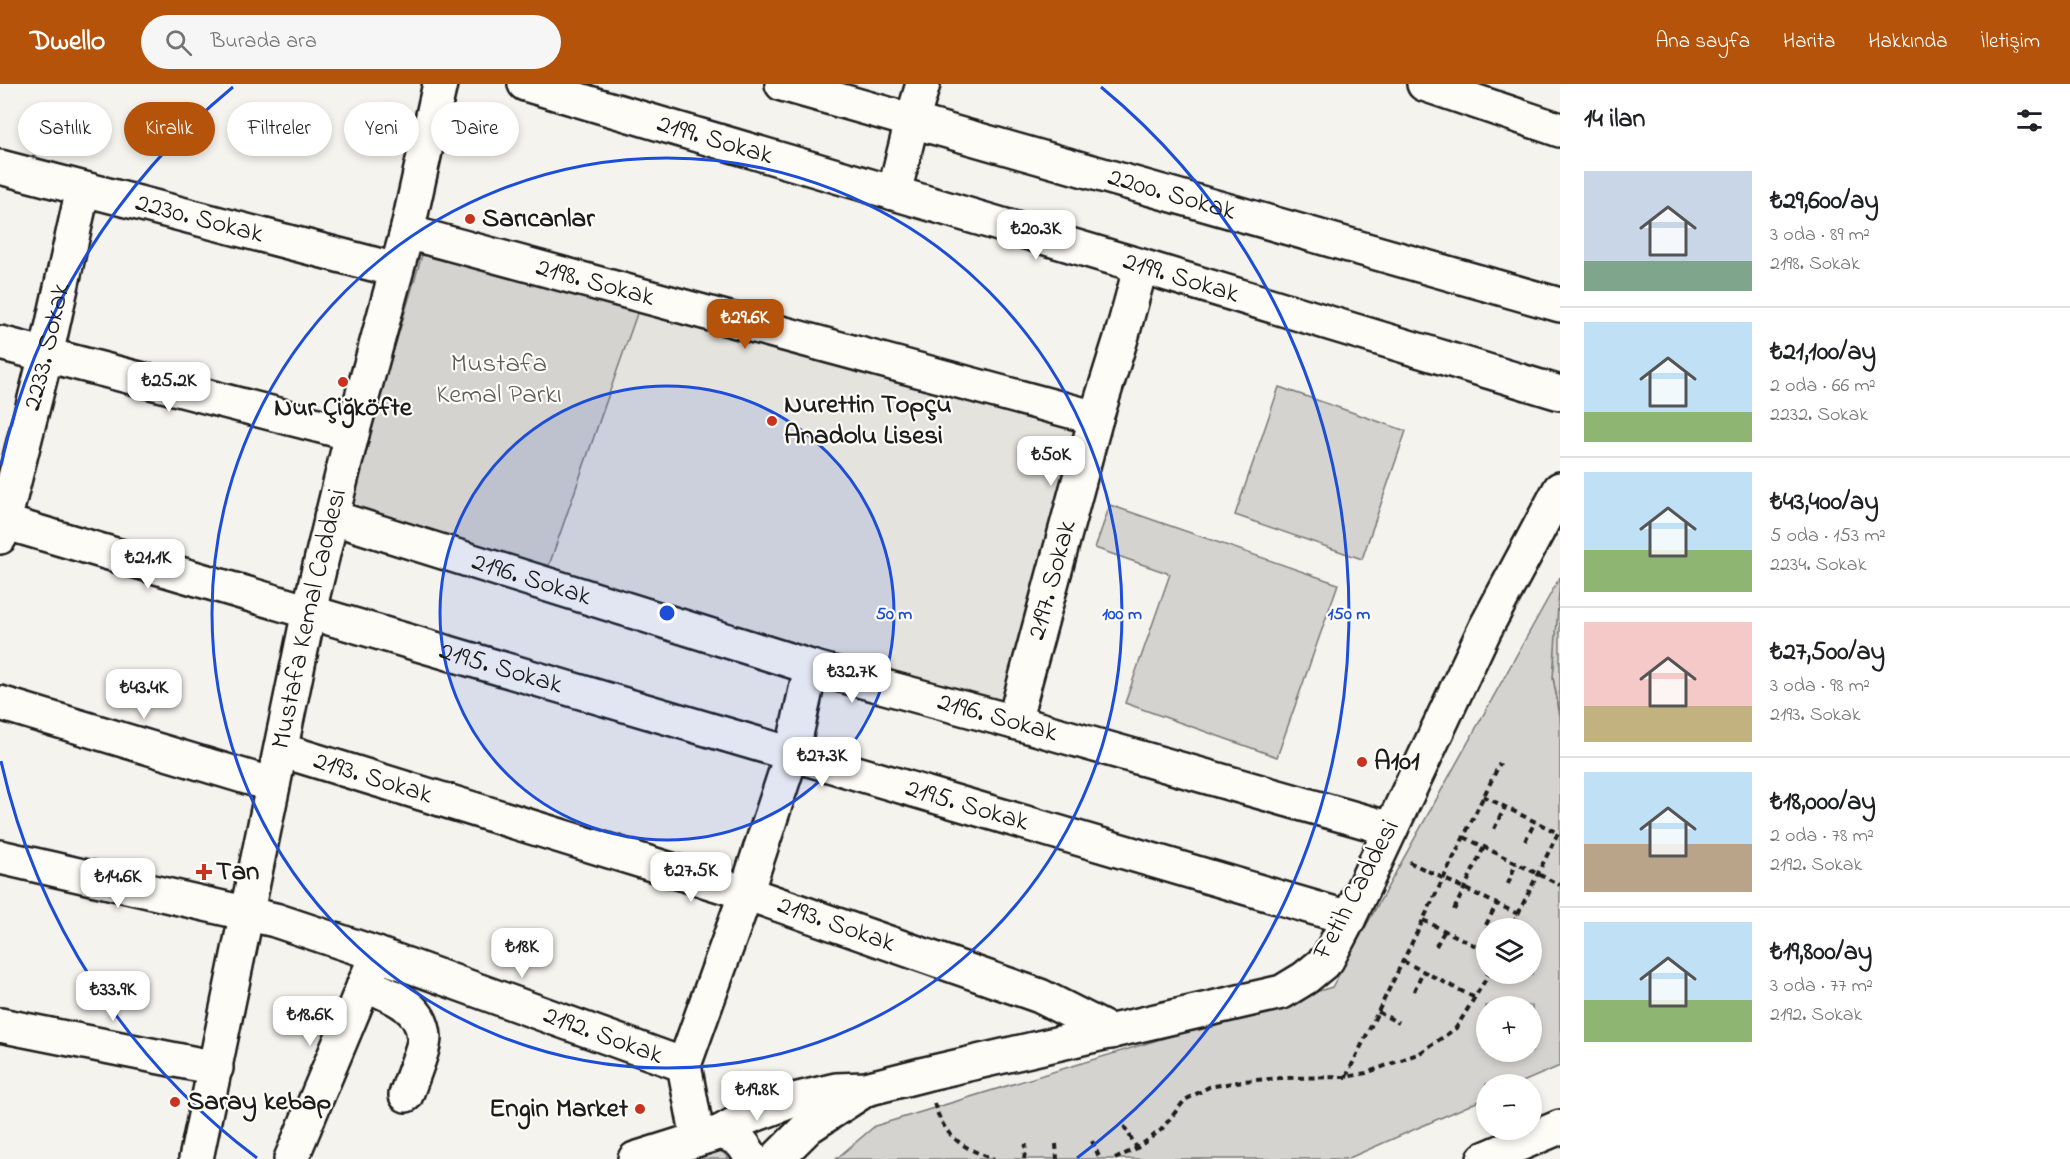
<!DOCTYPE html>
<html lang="tr">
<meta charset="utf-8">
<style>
body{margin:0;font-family:"Indie Flower",sans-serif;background:#f6f6f6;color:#202124;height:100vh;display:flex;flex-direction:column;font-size:22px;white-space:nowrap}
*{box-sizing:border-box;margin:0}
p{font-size:20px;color:#757577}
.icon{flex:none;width:33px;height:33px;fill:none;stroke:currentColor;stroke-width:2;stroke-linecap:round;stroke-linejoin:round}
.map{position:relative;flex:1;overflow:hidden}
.drawer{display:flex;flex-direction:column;background:#fff;width:510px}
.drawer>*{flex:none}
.hud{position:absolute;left:18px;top:18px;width:570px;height:54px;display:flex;gap:12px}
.fabs{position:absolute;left:1476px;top:834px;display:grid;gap:12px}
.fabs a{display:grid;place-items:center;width:66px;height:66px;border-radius:50%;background:#fff;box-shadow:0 3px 9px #0003;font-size:30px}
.price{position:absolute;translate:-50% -51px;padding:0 14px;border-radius:12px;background:#fff;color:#222;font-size:20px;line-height:39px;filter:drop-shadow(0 2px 3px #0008)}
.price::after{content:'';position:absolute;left:50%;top:36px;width:18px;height:14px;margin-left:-9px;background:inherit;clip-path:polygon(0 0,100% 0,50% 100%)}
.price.selected{background:#b45309;color:#fff}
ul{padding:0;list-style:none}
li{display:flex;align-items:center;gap:18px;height:150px;padding:0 24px}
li+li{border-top:2px solid #e0e0e0}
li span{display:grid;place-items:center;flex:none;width:168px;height:120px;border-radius:0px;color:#555}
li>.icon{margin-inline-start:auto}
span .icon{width:72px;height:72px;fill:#fffc;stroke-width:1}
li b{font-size:26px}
h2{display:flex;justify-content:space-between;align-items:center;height:72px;padding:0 24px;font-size:26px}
.tag{padding:0 21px;border-radius:27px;background:#fff;box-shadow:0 3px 9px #0003;font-size:21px;line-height:54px}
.tag.selected{background:#b45309;color:#fff}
header{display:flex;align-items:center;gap:36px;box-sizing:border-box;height:84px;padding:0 30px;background:#b45309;color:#fff}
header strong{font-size:28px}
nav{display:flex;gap:33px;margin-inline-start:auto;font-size:21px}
.search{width:420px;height:54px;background:#f6f6f6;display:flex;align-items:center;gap:15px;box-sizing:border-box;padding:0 21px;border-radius:33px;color:#757577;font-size:22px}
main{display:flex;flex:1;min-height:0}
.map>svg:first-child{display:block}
</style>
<header>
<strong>Dwello</strong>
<div class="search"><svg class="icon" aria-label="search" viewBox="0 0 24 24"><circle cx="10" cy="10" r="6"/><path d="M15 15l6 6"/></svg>Burada ara</div>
<nav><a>Ana sayfa</a><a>Harita</a><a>Hakkında</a><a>İletişim</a></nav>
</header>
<main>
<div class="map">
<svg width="1560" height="1075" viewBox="0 0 1560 1075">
<defs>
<pattern id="grass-tufts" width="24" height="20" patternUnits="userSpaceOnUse" patternTransform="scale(1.5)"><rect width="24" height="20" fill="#d4d3cf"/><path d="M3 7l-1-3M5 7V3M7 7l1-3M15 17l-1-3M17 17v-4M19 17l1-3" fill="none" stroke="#b5b5b1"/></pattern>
</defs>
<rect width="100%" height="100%" fill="#f4f3ee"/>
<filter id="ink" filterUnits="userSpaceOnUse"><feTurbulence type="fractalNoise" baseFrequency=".0167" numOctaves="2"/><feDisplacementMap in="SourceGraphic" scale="12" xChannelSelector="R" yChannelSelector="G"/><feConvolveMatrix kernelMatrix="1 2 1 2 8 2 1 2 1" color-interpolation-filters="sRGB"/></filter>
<g filter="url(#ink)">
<polygon fill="#e4e3de" points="640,221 1083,345 1008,619 547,487"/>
<polygon fill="url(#grass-tufts)" stroke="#787876" stroke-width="1.5" points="1560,510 1560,632 1553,594 1558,513"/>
<g fill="#d4d3cf" stroke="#787876" stroke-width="1.5" fill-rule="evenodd">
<polygon points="425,161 640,221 547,487 346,426"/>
<polygon points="1279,303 1406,347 1362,475 1235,431"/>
<polygon points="1110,421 1338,500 1277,673 1125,619 1170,490 1095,464"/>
<path d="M 1560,493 L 1553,594 L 1560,632 L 1560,982 L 1518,1000 L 1486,1000 L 1486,1014 L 1347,1075 L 836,1075 L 875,1042 L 1332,903 ZM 1486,844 L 1532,844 L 1532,890 L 1486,890 ZM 1486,922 L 1532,922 L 1532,968 L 1486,968 Z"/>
<polygon points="718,1063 729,1075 685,1075"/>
</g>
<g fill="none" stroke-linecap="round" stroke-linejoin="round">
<defs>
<g id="minor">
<path id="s1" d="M 525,0 L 1141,182 L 1560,309"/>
<path id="s2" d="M 782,0 L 1560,221"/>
<polyline points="1424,0 1560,46"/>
<path id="s3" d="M 0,83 L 396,186"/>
<polyline points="894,109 912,37 923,0"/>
<path id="s4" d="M 407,148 L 1096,334"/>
<polyline points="0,259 352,350"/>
<path id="s5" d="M 331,433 L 811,583 L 1014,638 L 1391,745"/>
<path id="s6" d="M 0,437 L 1349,834"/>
<path id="s7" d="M 0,453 L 46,271 L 83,105"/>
<polyline points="0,619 273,701"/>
<path id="s8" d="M 1014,638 L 1096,334 L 1122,251 L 1141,182"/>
<path id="s9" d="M 281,666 L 746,809 L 1040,912 L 1111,948"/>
<path id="s10" d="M 0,773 L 275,836 L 377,870 L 684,981 L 698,1055"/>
<path d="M 364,900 C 388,910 422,921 424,953 C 425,963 410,999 406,1011"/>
<polyline points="0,941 216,984"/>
<polyline points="684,981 746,809 792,669 811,583"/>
<path id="s11" d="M 196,1075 L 309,527 L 352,350 L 407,148 L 440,0"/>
<polyline points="291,1075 377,870"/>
</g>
<g id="major">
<path d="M 721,1048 C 739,1054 743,1058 752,1075"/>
<polyline points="635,1075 721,1048 746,1034 794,1016 836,1006 866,1005 925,990 1282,908 1305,894 1327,876 1349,834 1485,545 1560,405"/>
<polyline points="776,1075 808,1043 860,1009"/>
</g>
<polyline id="highway" points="1484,1075 1560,1043"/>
</defs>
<use href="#minor" stroke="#1c1c1c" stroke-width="38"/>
<use href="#major" stroke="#1c1c1c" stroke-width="38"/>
<use href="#highway" stroke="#1c1c1c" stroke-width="38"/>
<g stroke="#1c1c1c" stroke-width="4" stroke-dasharray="6 4.5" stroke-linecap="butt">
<polyline points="1483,712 1558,749 1511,844"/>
<polyline points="1494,745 1505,723"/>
<polyline points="1464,753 1560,801"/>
<polyline points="1525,757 1535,738"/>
<polyline points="1409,778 1518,830"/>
<polyline points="1508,800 1516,779"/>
<polyline points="1454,826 1484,763"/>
<polyline points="1423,836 1486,867"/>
<polyline points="1486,841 1497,819"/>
<polyline points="1436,862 1445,846"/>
<polyline points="1403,877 1475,914"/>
<polyline points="1414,907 1423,887"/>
<polyline points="1378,928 1399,939"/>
<polyline points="1346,993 1500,679"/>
<path d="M 934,1019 C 944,1053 962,1064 994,1075"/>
<polyline points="1124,1042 1137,1064"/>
<polyline points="1092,1057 1100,1075"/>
<polyline points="1056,1060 1057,1075"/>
<polyline points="1024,1075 1026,1060"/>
<polyline points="1115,1075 1137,1064 1161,1046 1185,1016 1209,1003 1243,997 1281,994 1346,993 1366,989 1420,969 1456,944 1489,890"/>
</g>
<use href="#minor" stroke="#fdfcf7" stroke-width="33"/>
<use href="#major" stroke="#fdfcf7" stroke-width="33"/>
<use href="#highway" stroke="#fdfcf7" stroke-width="33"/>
</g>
</g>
<circle cx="667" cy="529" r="227" fill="#1d4ed8" fill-opacity=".12"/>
<g fill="none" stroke="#1d4ed8" stroke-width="3">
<circle cx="667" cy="529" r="227"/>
<circle cx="667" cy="529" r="455"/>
<path d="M257 1074A682 682 0 0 1 1 677M1 381A682 682 0 0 1 233 3M1101 3A682 682 0 0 1 1077 1074"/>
</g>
<g fill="#c8321e" stroke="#fdfcf7" stroke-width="2">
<circle cx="470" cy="135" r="6"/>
<circle cx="343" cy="298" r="6"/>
<circle cx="772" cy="337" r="6"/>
<circle cx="1362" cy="678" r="6"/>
<path d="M201 779h6v6h6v6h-6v6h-6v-6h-6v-6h6z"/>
<circle cx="175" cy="1018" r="6"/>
<circle cx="640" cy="1025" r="6"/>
</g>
<g text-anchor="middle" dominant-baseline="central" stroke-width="4.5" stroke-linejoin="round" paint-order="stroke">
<g font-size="27" fill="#1c1c1c" stroke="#fdfcf7">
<text stroke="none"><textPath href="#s1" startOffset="198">2199. Sokak</textPath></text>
<text stroke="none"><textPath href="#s2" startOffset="405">2200. Sokak</textPath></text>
<text stroke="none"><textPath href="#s3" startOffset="206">2230. Sokak</textPath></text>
<text stroke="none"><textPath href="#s1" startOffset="684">2199. Sokak</textPath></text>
<text stroke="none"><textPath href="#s4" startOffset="195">2198. Sokak</textPath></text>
<text stroke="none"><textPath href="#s7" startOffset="196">2233. Sokak</textPath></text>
<text stroke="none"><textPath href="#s5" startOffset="210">2196. Sokak</textPath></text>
<text stroke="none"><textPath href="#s8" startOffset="147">2197. Sokak</textPath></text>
<text stroke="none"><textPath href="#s11" startOffset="552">Mustafa Kemal Caddesi</textPath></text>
<text stroke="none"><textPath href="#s6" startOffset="522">2195. Sokak</textPath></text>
<text stroke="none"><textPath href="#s5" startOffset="696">2196. Sokak</textPath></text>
<text stroke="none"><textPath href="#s9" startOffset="96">2193. Sokak</textPath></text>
<text stroke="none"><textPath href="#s6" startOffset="1008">2195. Sokak</textPath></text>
<text transform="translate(1357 806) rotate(-62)">Fetih Caddesi</text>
<text stroke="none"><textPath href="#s9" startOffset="582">2193. Sokak</textPath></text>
<text stroke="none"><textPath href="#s10" startOffset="630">2192. Sokak</textPath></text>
</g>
<g font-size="27" font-weight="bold" fill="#1c1c1c" stroke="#fdfcf7" text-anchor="start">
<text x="482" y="135">Sarıcanlar</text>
<text x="784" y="321">Nurettin Topçu<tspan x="784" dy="31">Anadolu Lisesi</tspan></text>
<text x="343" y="324" text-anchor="middle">Nur Çiğköfte</text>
<text x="1374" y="678">A101</text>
<text x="216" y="788">Tan</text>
<text x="187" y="1018">Saray kebap</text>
<text x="628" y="1025" text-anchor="end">Engin Market</text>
</g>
<g font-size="27" fill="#5c5c5b" stroke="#fdfcf7">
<text x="499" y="280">Mustafa<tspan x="499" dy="31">Kemal Parkı</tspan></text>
</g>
</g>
<circle cx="667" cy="529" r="9" fill="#1d4ed8" stroke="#fdfcf7" stroke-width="3"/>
<g font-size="18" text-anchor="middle" font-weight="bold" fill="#1d4ed8" stroke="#fdfcf7" stroke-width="4.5" stroke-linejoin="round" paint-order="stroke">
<text x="894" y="535">50 m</text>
<text x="1122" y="535">100 m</text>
<text x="1349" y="535">150 m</text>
</g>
</svg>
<div class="fabs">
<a><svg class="icon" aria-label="layers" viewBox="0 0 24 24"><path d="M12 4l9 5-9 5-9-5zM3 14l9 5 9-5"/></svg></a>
<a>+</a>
<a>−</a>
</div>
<b class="price" style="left:1036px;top:177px">₺20.3K</b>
<b class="price selected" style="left:745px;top:266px">₺29.6K</b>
<b class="price" style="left:169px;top:329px">₺25.2K</b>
<b class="price" style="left:1051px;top:403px">₺50K</b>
<b class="price" style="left:148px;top:506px">₺21.1K</b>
<b class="price" style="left:852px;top:620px">₺32.7K</b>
<b class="price" style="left:144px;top:636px">₺43.4K</b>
<b class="price" style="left:822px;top:704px">₺27.3K</b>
<b class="price" style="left:691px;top:819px">₺27.5K</b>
<b class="price" style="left:118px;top:825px">₺14.6K</b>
<b class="price" style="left:522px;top:895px">₺18K</b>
<b class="price" style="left:113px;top:938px">₺33.9K</b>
<b class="price" style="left:310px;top:963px">₺18.6K</b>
<b class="price" style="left:757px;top:1038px">₺19.8K</b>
<div class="hud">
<a class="tag">Satılık</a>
<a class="tag selected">Kiralık</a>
<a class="tag">Filtreler</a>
<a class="tag">Yeni</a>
<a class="tag">Daire</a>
</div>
</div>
<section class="drawer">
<h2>14 ilan<svg class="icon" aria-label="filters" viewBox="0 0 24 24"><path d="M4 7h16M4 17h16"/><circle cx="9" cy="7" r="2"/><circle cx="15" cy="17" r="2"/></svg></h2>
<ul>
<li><span style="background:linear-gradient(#c9d6e8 75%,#7fa58c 0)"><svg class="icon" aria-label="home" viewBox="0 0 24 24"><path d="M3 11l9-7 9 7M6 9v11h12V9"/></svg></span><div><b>₺29,600/ay</b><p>3 oda · 89 m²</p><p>2198. Sokak</p></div></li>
<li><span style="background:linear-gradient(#bfe0f5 75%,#8fb573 0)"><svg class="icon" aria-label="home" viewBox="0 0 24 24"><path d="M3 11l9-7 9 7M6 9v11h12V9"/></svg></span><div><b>₺21,100/ay</b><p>2 oda · 66 m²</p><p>2232. Sokak</p></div></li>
<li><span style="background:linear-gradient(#bfe0f5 65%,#8fb573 0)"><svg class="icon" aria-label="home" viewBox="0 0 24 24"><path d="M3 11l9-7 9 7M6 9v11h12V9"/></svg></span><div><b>₺43,400/ay</b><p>5 oda · 153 m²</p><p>2234. Sokak</p></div></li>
<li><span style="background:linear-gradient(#f6c9c9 70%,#c2b280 0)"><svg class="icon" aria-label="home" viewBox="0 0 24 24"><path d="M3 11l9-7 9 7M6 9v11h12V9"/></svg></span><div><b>₺27,500/ay</b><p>3 oda · 98 m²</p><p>2193. Sokak</p></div></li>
<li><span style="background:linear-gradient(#bfe0f5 60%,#b9a48a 0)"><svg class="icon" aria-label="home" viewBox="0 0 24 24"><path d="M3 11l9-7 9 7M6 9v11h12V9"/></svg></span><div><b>₺18,000/ay</b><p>2 oda · 78 m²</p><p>2192. Sokak</p></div></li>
<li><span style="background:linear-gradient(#bfe0f5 65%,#8fb573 0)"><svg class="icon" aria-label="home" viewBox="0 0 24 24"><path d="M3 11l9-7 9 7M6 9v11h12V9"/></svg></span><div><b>₺19,800/ay</b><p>3 oda · 77 m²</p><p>2192. Sokak</p></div></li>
</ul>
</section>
</main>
